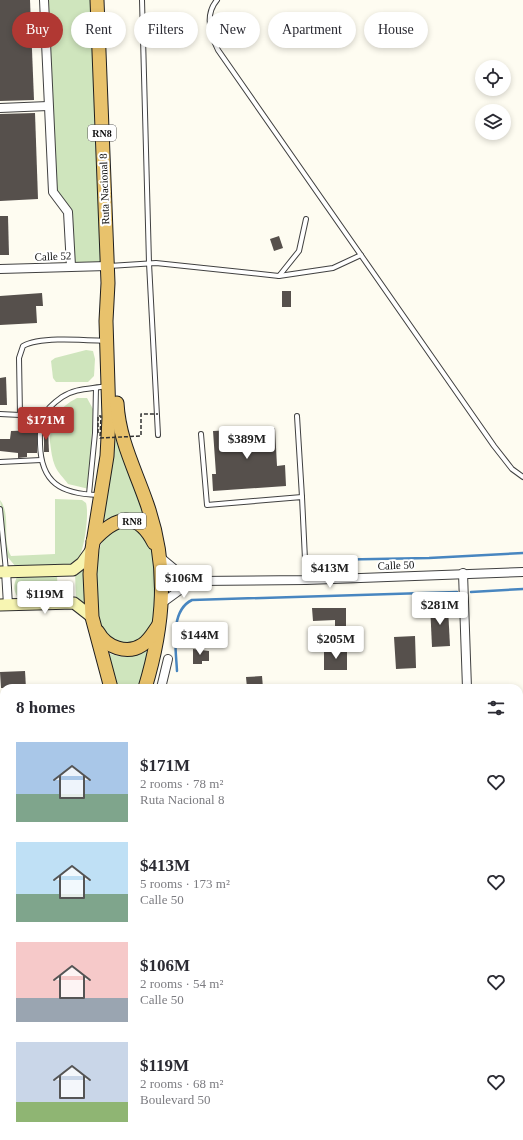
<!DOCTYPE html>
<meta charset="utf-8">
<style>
body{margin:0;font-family:"Times New Roman",serif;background:#f2f2f3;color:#2b2b33;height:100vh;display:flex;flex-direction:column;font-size:15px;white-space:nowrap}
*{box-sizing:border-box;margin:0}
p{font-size:13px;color:#7c7c81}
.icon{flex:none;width:22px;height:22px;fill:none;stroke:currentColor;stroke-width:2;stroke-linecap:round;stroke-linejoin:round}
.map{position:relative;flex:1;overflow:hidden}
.side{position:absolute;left:0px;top:684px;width:523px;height:456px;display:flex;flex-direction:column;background:#fff;border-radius:12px 12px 0 0;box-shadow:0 2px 6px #0003}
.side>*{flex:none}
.top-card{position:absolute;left:12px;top:12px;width:499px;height:36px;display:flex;gap:8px}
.fabs{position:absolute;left:475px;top:60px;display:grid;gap:8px}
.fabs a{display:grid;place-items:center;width:36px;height:36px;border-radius:50%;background:#fff;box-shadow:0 2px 6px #0003;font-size:20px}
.price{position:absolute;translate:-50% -34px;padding:0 9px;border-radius:4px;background:#fff;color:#222;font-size:13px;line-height:26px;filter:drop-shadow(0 1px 2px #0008)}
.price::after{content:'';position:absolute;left:50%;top:24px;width:12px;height:9px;margin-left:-6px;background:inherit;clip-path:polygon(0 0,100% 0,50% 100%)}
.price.active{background:#b13833;color:#fff}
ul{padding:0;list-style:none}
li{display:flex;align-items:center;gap:12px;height:100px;padding:0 16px}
li span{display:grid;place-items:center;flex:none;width:112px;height:80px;border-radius:0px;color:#555}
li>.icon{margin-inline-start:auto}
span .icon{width:48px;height:48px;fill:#fffc;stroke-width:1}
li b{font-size:17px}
h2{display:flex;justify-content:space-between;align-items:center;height:48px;padding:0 16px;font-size:17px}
.pill{padding:0 14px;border-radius:18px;background:#fff;box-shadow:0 2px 6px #0003;font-size:14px;line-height:36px}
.pill.active{background:#b13833;color:#fff}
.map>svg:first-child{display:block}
</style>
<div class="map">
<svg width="523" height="1140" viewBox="0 0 523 1140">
<rect width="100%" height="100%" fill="#fefcf1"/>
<g fill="#cfe5bd">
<polygon points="44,0 91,0 95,134 103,266 71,266 68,212 53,192"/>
<polygon points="86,350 93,351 95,359 94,376 88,382 56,382 53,378 51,361 55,358"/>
<path d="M 77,398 L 87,398 L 93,409 L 89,489 L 68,484 C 64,478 58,473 55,466 C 52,459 51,450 50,442 C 50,420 58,408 77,398 Z"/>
<path d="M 116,434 L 147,522 C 124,515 121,510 99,524 L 112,435 Z"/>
<path d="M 55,499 L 82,500 L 86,503 C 89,513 85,545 80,555 C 78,560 75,563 70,566 L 16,567 L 6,555 L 0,500 C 12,516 1,539 11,556 L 55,554 Z"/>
<path d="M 119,525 C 128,527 138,528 144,535 C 159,554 155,584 155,606 C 155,612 156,620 154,624 C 143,644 115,652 103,629 C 95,613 93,550 105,537 C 108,532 115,529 119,525 Z"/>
<polygon points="86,564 87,608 76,600 75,572"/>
<path d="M 57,574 L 58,600 L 20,599 C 13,593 13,585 17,577 L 22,576 Z"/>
<path d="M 151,647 L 138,688 L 114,688 L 108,653 C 123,659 138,658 151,647 Z"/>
</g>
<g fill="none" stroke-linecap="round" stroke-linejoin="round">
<g stroke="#4886c0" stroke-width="2.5">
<polyline points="321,560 429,558 523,553"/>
<polyline points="471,592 523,589"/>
<path d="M 177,671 C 176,649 169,611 192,600 L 457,592"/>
</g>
</g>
<g fill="#56504c">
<polygon points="0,0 30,0 34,100 0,101"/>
<polygon points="35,113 38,199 0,201 0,114"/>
<polygon points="0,216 8,216 9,255 0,255"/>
<polygon points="279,236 283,248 274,251 270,239"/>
<rect x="282" y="291" width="9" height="16"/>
<polygon points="42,293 43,306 36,306 37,323 0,325 0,296"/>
<polygon points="6,377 7,405 0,405 0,378"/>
<polygon points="275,428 277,466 285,465 286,486 213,491 212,474 216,474 213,431"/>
<polygon points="37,430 37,453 27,453 27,457 18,458 18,453 0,451 0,439 10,439 11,431"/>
<polygon points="44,430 48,430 49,452 44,452"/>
<polygon points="430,604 444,604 448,608 450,646 432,647"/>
<polygon points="312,608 346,608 346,632 335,632 335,620 313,621"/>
<polygon points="415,636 416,668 396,669 394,637"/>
<polygon points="193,649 209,651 209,661 202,661 202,664 193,664"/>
<rect x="324" y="651" width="23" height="19"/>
<polygon points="25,671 26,688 1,688 0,672"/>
<polygon points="262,676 263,688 247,688 246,677"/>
</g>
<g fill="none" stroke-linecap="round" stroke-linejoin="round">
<defs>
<g id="service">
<polyline points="142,0 149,263 158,435"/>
<path d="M 217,0 C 205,14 210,34 218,50 L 494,446 L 512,469 L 523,477"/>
<polyline points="109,266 156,263 279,276 299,251 306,219"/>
<polyline points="279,276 333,268 361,255"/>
<polyline points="0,414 20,415"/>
<path d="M 43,414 L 20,415 L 19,358 L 23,346 C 40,336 85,340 105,341"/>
<polyline points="297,416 302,497"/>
<polyline points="201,434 207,505 302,497 306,580"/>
<polyline points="0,462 41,460"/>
<polyline points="89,494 95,433 96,388"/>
<path d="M 98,495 C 61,494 41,483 40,444 C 39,420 42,411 62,397 C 75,388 91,389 106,386"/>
<polyline points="0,509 6,571"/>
</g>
<g id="minor">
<polyline points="44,0 53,192 68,212 71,266"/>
<polyline points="0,108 48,106"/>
<polyline points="0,269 107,266"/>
<polyline points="160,557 184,577 197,581 306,580 523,572"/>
<polyline points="6,571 8,605"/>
<polyline points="463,573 467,688"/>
<polyline points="162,603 184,587 197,581"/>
<polyline points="161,688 168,659"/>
<polyline points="519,741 523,741"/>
<polyline points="519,889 520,889"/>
<polyline points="0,907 4,907"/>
<polyline points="479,1136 479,1140"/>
</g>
<g id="secondary">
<polyline points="0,572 73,570 82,563 92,549"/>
<polyline points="0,605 74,603 92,617"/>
</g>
<g id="trunk">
<polyline points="97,0 108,283 106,321 109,418 107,456 92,549 90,574 92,617 111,688"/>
<path d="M 117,403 C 119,440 135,469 147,504 C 169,567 164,625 145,688"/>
<path d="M 93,541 C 115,517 137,509 154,543"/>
<path d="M 98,632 C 106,647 127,655 142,645 C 149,641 153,633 158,626"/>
<polyline points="140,1136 140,1140"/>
</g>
</defs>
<use href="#service" stroke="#414141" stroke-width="6"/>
<use href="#minor" stroke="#414141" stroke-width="10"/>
<use href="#secondary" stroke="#303030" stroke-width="13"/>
<use href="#trunk" stroke="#1f1f1f" stroke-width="15"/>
<use href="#service" stroke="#fff" stroke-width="4"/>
<use href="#minor" stroke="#fff" stroke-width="8"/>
<use href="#secondary" stroke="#f7f5b2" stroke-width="11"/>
<use href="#trunk" stroke="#e8c26c" stroke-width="13"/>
<polyline stroke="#303030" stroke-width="1.5" stroke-dasharray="4 2" stroke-linecap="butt" points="98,433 98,416 101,416 100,438 141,436 141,414 158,414"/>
</g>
<g text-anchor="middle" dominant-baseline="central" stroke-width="4" stroke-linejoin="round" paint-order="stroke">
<g fill="#fff" stroke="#565656" stroke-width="1">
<rect x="88" y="125" width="28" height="16" rx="3"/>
<rect x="118" y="513" width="28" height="16" rx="3"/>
</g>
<g font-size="10" font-weight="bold" fill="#0e0e0e">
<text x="102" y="133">RN8</text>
<text x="132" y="521">RN8</text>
</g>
<g font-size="11" fill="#0e0e0e" stroke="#fff">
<text transform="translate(104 189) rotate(-92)">Ruta Nacional 8</text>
<text transform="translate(53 256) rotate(-2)">Calle 52</text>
<text transform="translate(396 565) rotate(-2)">Calle 50</text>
</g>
</g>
</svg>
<div class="fabs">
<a><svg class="icon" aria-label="locate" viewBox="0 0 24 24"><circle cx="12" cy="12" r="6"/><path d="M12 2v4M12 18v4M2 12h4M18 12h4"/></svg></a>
<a><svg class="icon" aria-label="layers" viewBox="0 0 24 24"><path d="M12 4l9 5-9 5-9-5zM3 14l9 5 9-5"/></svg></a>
</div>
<b class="price active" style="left:46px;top:441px">$171M</b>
<b class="price" style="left:247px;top:460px">$389M</b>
<b class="price" style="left:330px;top:589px">$413M</b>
<b class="price" style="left:184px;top:599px">$106M</b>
<b class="price" style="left:45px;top:615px">$119M</b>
<b class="price" style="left:440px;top:626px">$281M</b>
<b class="price" style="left:200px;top:656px">$144M</b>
<b class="price" style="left:336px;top:660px">$205M</b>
<div class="top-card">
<a class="pill active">Buy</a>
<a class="pill">Rent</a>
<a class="pill">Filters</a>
<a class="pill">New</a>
<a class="pill">Apartment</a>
<a class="pill">House</a>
</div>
<section class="side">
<h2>8 homes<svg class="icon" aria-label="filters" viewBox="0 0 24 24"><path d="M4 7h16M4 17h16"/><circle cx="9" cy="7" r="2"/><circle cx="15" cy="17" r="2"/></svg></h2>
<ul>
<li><span style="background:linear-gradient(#a9c7e8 65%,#7fa58c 0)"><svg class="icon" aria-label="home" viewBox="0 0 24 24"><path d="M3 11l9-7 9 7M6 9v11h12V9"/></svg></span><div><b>$171M</b><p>2 rooms · 78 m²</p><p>Ruta Nacional 8</p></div><svg class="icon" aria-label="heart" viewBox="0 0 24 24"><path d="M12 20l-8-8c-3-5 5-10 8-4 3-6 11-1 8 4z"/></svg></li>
<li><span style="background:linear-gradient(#bfe0f5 65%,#7fa58c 0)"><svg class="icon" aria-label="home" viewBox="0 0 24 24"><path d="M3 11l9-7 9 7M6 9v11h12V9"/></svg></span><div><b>$413M</b><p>5 rooms · 173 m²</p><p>Calle 50</p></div><svg class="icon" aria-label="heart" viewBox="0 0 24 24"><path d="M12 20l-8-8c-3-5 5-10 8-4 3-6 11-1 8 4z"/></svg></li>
<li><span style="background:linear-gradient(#f6c9c9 70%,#9aa5b1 0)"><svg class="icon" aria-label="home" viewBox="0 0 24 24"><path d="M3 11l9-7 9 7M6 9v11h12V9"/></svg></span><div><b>$106M</b><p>2 rooms · 54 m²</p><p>Calle 50</p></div><svg class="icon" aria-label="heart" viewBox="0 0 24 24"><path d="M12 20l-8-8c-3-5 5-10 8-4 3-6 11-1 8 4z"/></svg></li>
<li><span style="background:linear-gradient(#c9d6e8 75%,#8fb573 0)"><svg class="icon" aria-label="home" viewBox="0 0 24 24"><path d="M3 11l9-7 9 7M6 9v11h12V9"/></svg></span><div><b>$119M</b><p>2 rooms · 68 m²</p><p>Boulevard 50</p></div><svg class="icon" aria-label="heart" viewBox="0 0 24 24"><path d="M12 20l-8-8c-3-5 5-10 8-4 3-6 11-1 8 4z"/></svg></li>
</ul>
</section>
</div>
